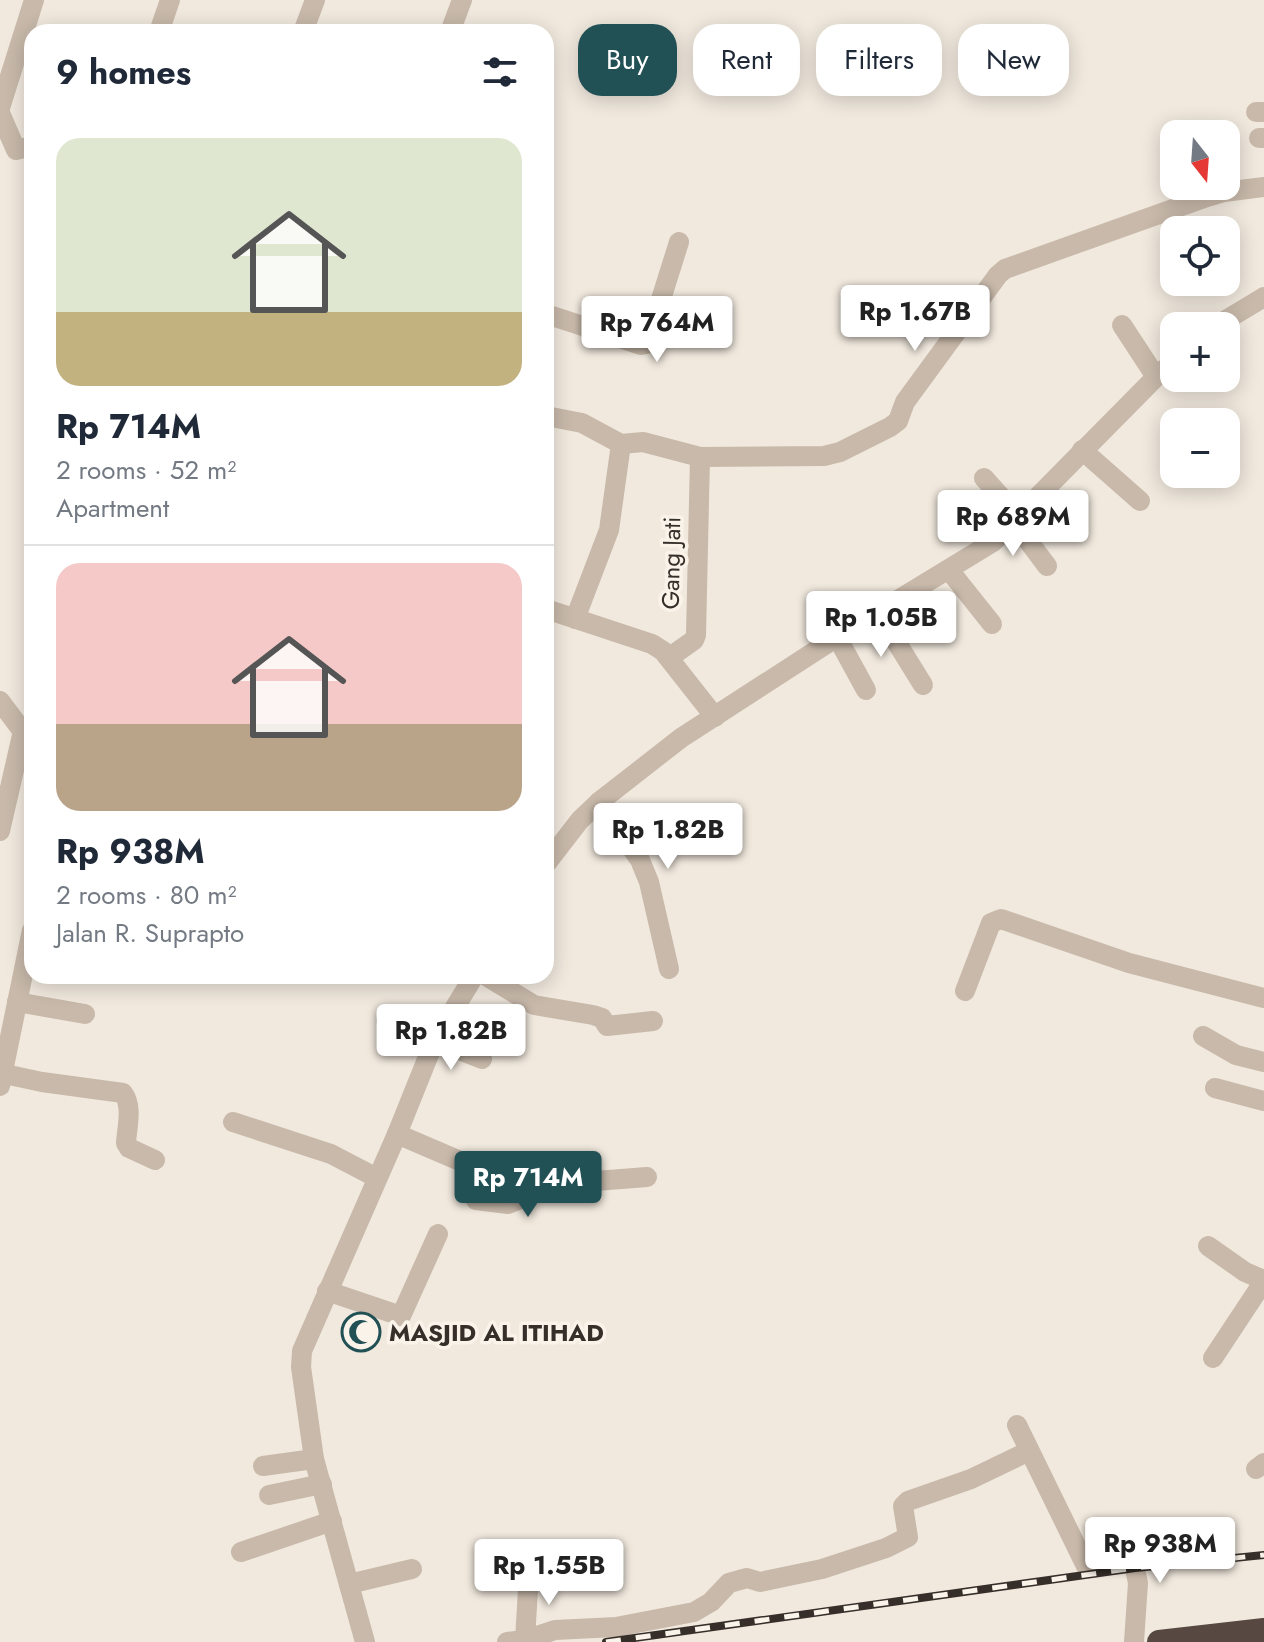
<!DOCTYPE html>
<meta charset="utf-8">
<style>
body{margin:0;font-family:Jost,sans-serif;background:#f2f2f3;color:#1f2937;height:100vh;display:flex;flex-direction:column;font-size:30px;white-space:nowrap}
*{box-sizing:border-box;margin:0}
p{font-size:26px;color:#747a83}
.icon{flex:none;width:44px;height:44px;fill:none;stroke:currentColor;stroke-width:2;stroke-linecap:round;stroke-linejoin:round}
.map{position:relative;flex:1;overflow:hidden}
.details{position:absolute;left:24px;top:24px;width:530px;height:960px;display:flex;flex-direction:column;background:#fff;border-radius:24px;box-shadow:0 4px 20px #0003}
.details>*{flex:none}
.guide{position:absolute;left:578px;top:24px;width:566px;height:72px;display:flex;gap:16px}
.needle{width:52px;rotate:163deg}
.fabs{position:absolute;left:1160px;top:120px;display:grid;gap:16px}
.fabs a{display:grid;place-items:center;width:80px;height:80px;border-radius:16px;background:#fff;box-shadow:0 4px 20px #0003;font-size:40px}
.price{position:absolute;translate:-50% -68px;padding:0 18px;border-radius:8px;background:#fff;color:#222;font-size:26px;line-height:52px;filter:drop-shadow(0 2px 4px #0008)}
.price::after{content:'';position:absolute;left:50%;top:48px;width:24px;height:18px;margin-left:-12px;background:inherit;clip-path:polygon(0 0,100% 0,50% 100%)}
.price.on{background:#215055;color:#fff}
ul{padding:0;list-style:none}
li{display:grid;align-content:center;gap:16px;height:424px;padding:0 32px}
li+li{border-top:2px solid #e0e1e3}
li span{display:grid;place-items:center;height:248px;border-radius:24px;color:#555}
li>.icon{margin-inline-start:auto}
span .icon{width:144px;height:144px;fill:#fffc;stroke-width:1}
li b{font-size:34px}
h2{display:flex;justify-content:space-between;align-items:center;height:96px;padding:0 32px;font-size:34px}
.tag{padding:0 28px;border-radius:24px;background:#fff;box-shadow:0 4px 20px #0003;font-size:28px;line-height:72px}
.tag.on{background:#215055;color:#fff}
.map>svg:first-child{display:block}
</style>
<div class="map">
<svg width="1264" height="1642" viewBox="0 0 1264 1642">
<rect width="100%" height="100%" fill="#f1e9de"/>
<g fill="none" stroke-linecap="round" stroke-linejoin="round">
<g stroke="#c8b9aa" stroke-width="20">
<polyline points="159,32 170,0"/>
<polyline points="303,32 315,0"/>
<polyline points="450,32 462,0"/>
<polyline points="0,108 34,0"/>
<polyline points="1256,112 1264,112"/>
<polyline points="0,113 16,150 32,146"/>
<polyline points="1259,138 1264,138"/>
<polyline points="546,314 641,345 647,344 679,242"/>
<polyline points="1122,325 1156,377"/>
<polyline points="1216,326 1264,297"/>
<polyline points="546,416 582,423 621,444 643,442 700,457 824,456 840,452 890,427 898,421 905,402 998,275 1005,269 1204,198 1224,192 1264,187"/>
<polyline points="1082,450 1140,501"/>
<polyline points="984,478 1019,517"/>
<polyline points="1014,522 1047,566"/>
<polyline points="949,570 992,624"/>
<polyline points="546,609 652,644 663,651 715,717"/>
<polyline points="881,611 889,630 923,685"/>
<polyline points="575,619 609,530 621,444"/>
<polyline points="837,637 866,690"/>
<polyline points="670,657 694,640 696,635 700,457"/>
<polyline points="0,701 30,741"/>
<polyline points="599,802 640,860 649,882 669,969"/>
<polyline points="0,831 23,731"/>
<polyline points="546,864 580,820 599,802 681,738 837,637 993,542 1156,377 1174,361"/>
<polyline points="486,976 534,1005 593,1015 602,1018 607,1026 653,1021"/>
<polyline points="965,991 991,923 1001,919 1129,963 1264,998"/>
<polyline points="17,1002 85,1014"/>
<polyline points="386,1021 482,1059"/>
<polyline points="1203,1036 1236,1055 1264,1062"/>
<path d="M 0,1073 L 42,1082 L 123,1093 C 133,1106 127,1127 126,1143 L 129,1148 L 155,1160"/>
<polyline points="0,1086 32,930"/>
<polyline points="1215,1088 1264,1101"/>
<polyline points="233,1122 331,1154 377,1178"/>
<polyline points="397,1134 467,1164 470,1186 476,1200 508,1204 557,1184 647,1177"/>
<polyline points="1208,1246 1245,1272 1264,1280"/>
<polyline points="327,1291 401,1316 438,1234"/>
<polyline points="1213,1358 1264,1281"/>
<polyline points="1017,1425 1087,1568 1132,1558"/>
<polyline points="263,1466 314,1459"/>
<polyline points="1256,1469 1264,1463"/>
<polyline points="269,1495 322,1484"/>
<polyline points="1127,1531 1138,1583 1134,1642"/>
<polyline points="241,1552 332,1521"/>
<polyline points="349,1584 412,1569"/>
<polyline points="525,1640 529,1572"/>
<polyline points="365,1642 314,1459 301,1367 302,1351 397,1134 434,1042 474,976"/>
<polyline points="507,1642 525,1640 555,1630 616,1627 694,1612 711,1602 729,1583 747,1578 760,1582 822,1569 886,1548 908,1537 903,1506 908,1501 971,1479 1029,1451"/>
</g>
<polyline stroke="#574941" stroke-width="24" points="1159,1642 1264,1630"/>
<defs>
<polyline id="rail" points="606,1642 1135,1568 1264,1555"/>
</defs>
<use href="#rail" stroke="#362e29" stroke-width="8"/>
<use href="#rail" stroke="#f9f3ea" stroke-width="5" stroke-dasharray="15" stroke-linecap="butt"/>
</g>
<defs>
<symbol id="mosque-ring" viewBox="-11 -11 22 22"><circle r="9.5" fill="#f9f3ea" stroke="#215055" stroke-width="1.5"/><path d="M3.5-4.9A6 6 0 1 0 3.5 4.9A5 5 0 1 1 3.5-4.9Z" fill="#215055"/></symbol>
</defs>
<g fill-rule="evenodd">
<use href="#mosque-ring" x="339" y="1310" width="44" height="44"/>
</g>
<g text-anchor="middle" dominant-baseline="central" stroke-width="7" stroke-linejoin="round" paint-order="stroke">
<g font-size="24" fill="#362e29" stroke="#f9f3ea">
<text transform="translate(671 563) rotate(-89)">Gang Jati</text>
</g>
<g font-size="24" font-weight="bold" fill="#362e29" stroke="#f9f3ea" text-anchor="start">
<text x="389" y="1332">MASJID AL ITIHAD</text>
</g>
</g>
</svg>
<div class="fabs">
<a><svg class="needle" viewBox="-14 -14 28 28"><path d="M0-13l5 13h-10z" fill="#e53935"/><path d="M0 13l5-13h-10z" fill="#747a83"/></svg></a>
<a><svg class="icon" aria-label="locate" viewBox="0 0 24 24"><circle cx="12" cy="12" r="6"/><path d="M12 2v4M12 18v4M2 12h4M18 12h4"/></svg></a>
<a>+</a>
<a>−</a>
</div>
<b class="price" style="left:915px;top:353px">Rp 1.67B</b>
<b class="price" style="left:657px;top:364px">Rp 764M</b>
<b class="price" style="left:1013px;top:558px">Rp 689M</b>
<b class="price" style="left:881px;top:659px">Rp 1.05B</b>
<b class="price" style="left:668px;top:871px">Rp 1.82B</b>
<b class="price" style="left:451px;top:1072px">Rp 1.82B</b>
<b class="price on" style="left:528px;top:1219px">Rp 714M</b>
<b class="price" style="left:1160px;top:1585px">Rp 938M</b>
<b class="price" style="left:549px;top:1607px">Rp 1.55B</b>
<div class="guide">
<a class="tag on">Buy</a>
<a class="tag">Rent</a>
<a class="tag">Filters</a>
<a class="tag">New</a>
</div>
<section class="details">
<h2>9 homes<svg class="icon" aria-label="filters" viewBox="0 0 24 24"><path d="M4 7h16M4 17h16"/><circle cx="9" cy="7" r="2"/><circle cx="15" cy="17" r="2"/></svg></h2>
<ul>
<li><span style="background:linear-gradient(#dfe7d0 70%,#c2b280 0)"><svg class="icon" aria-label="home" viewBox="0 0 24 24"><path d="M3 11l9-7 9 7M6 9v11h12V9"/></svg></span><div><b>Rp 714M</b><p>2 rooms · 52 m²</p><p>Apartment</p></div></li>
<li><span style="background:linear-gradient(#f6c9c9 65%,#b9a48a 0)"><svg class="icon" aria-label="home" viewBox="0 0 24 24"><path d="M3 11l9-7 9 7M6 9v11h12V9"/></svg></span><div><b>Rp 938M</b><p>2 rooms · 80 m²</p><p>Jalan R. Suprapto</p></div></li>
</ul>
</section>
</div>
